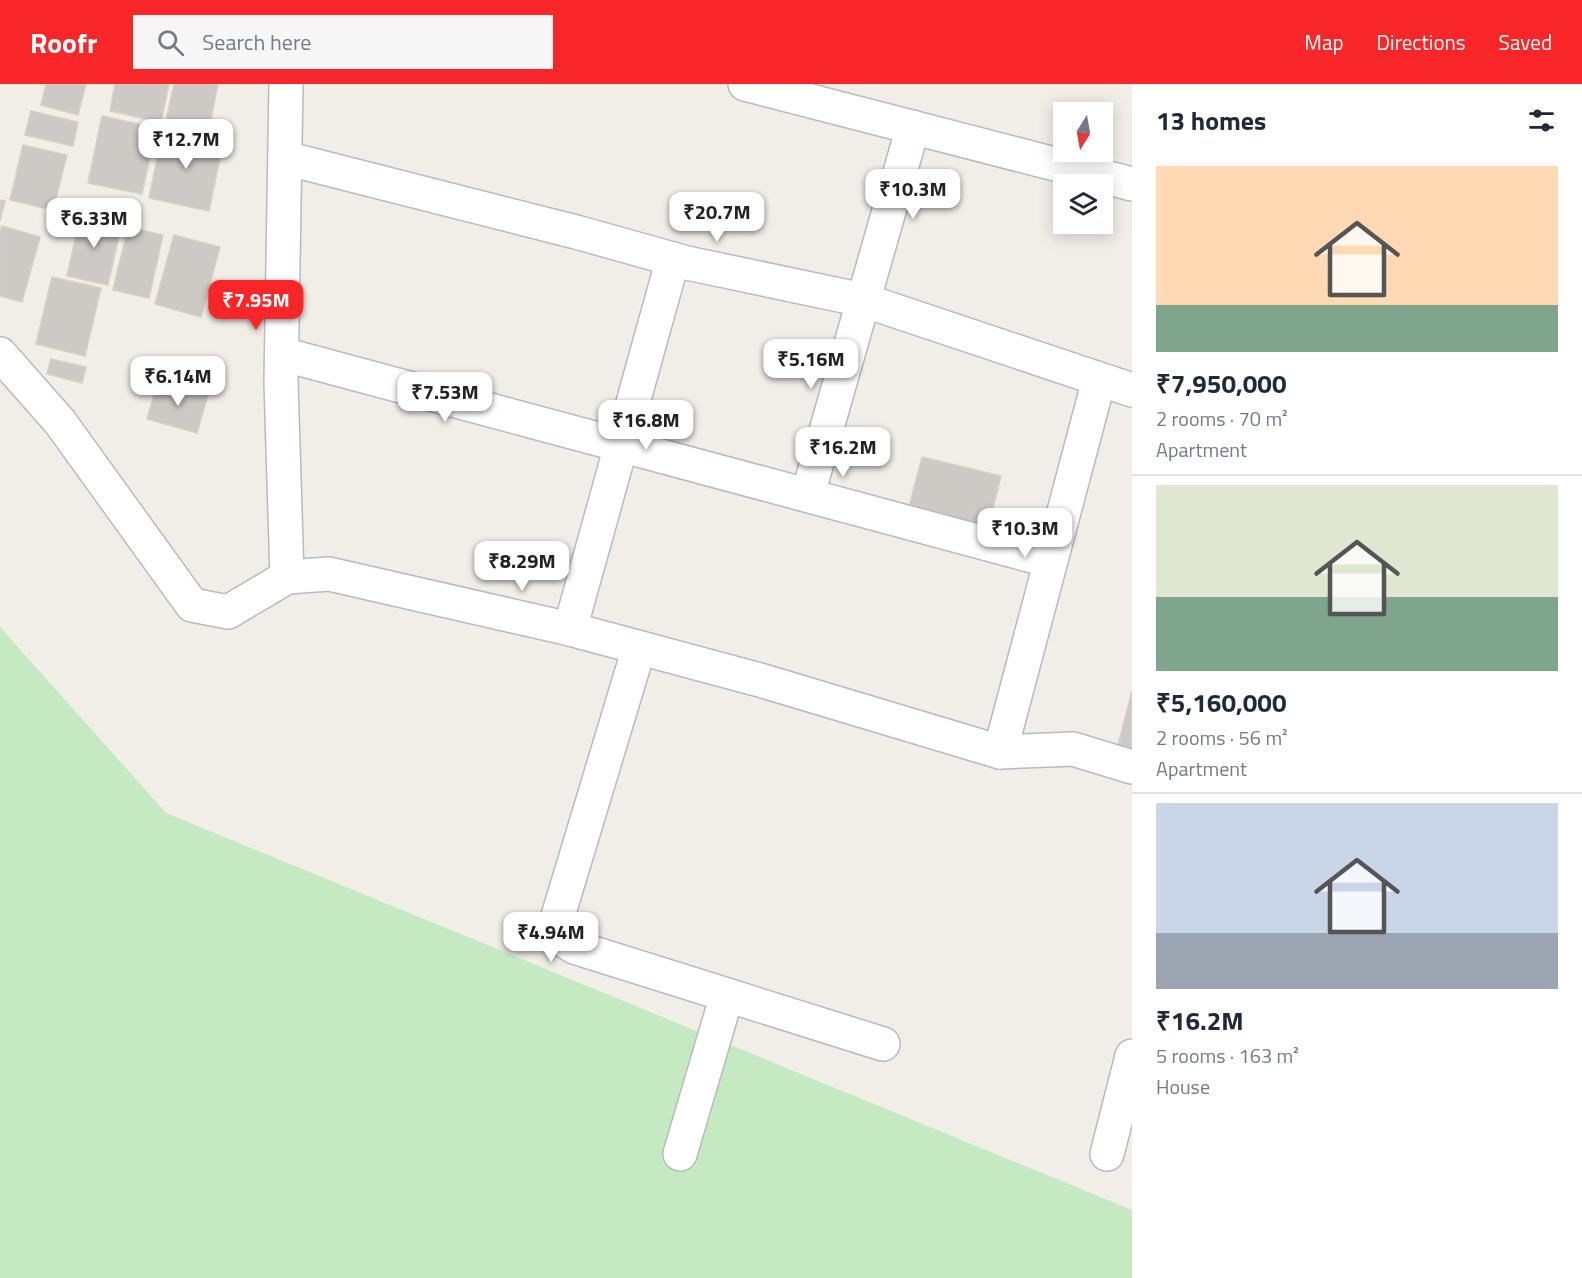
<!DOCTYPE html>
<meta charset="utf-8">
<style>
body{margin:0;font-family:"Titillium Web",sans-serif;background:#f6f6f7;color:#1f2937;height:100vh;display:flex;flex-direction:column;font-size:22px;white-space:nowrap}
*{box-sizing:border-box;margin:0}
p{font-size:20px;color:#747a83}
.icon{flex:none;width:33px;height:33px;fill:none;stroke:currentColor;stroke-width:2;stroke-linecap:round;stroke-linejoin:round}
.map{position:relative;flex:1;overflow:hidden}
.details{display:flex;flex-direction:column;background:#fff;width:450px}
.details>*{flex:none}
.needle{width:39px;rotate:191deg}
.controls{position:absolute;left:1053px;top:18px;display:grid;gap:12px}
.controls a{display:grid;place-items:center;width:60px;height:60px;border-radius:0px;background:#fff;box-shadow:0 3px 15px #0003;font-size:30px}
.price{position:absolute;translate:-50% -51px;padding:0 14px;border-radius:12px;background:#fff;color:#222;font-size:20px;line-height:39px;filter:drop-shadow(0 2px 3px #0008)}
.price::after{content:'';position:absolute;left:50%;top:36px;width:18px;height:14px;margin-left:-9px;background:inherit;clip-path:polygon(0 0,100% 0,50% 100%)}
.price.current{background:#f82628;color:#fff}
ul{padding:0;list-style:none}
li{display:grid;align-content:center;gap:12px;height:318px;padding:0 24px}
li+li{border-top:2px solid #e0e1e3}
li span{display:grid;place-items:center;height:186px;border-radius:0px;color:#555}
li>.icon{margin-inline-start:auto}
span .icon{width:108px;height:108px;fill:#fffc;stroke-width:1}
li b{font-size:26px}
h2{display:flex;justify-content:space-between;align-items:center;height:72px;padding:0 24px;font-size:26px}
header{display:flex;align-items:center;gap:36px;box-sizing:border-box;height:84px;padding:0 30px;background:#f82628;color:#fff}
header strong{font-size:28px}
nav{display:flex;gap:33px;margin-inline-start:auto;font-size:21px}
.search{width:420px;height:54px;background:#f6f6f7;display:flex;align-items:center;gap:15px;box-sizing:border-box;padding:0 21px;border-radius:0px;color:#747a83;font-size:22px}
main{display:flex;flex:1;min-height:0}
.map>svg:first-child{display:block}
</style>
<header>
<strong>Roofr</strong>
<div class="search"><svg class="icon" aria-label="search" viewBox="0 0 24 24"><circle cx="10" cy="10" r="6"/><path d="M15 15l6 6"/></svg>Search here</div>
<nav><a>Map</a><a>Directions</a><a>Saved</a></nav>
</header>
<main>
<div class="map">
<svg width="1132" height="1194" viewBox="0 0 1132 1194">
<rect width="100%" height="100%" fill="#f1eee7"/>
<polygon fill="#c5eac2" points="0,543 166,729 1132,1126 1132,1194 0,1194"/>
<g fill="#cdc9c4" stroke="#d7cfc4" stroke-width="1.5">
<polygon points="46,0 86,0 78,31 41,21"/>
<polygon points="115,0 169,0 161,38 110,27"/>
<polygon points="174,0 218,0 208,50 165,41"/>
<polygon points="31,27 78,38 73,62 25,51"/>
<polygon points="102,32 156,44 142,110 88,99"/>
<polygon points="163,46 223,59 209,127 149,114"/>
<polygon points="23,61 67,71 53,126 10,116"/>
<polygon points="0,116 5,117 0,137"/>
<polygon points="81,129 122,138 108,201 67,192"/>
<polygon points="2,142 40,153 22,218 0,212 0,149"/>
<polygon points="128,143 163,151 149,214 113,206"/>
<polygon points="174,151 220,163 201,233 155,220"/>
<polygon points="52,193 101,204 85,272 36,260"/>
<polygon points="51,275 86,283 82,299 47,290"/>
<polygon points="158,297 208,311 197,349 147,335"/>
<polygon points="922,373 1001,392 988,443 909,423"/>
<polygon points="1132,607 1132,669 1117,665"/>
</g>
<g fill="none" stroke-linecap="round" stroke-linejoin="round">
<defs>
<g id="minor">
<polyline points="286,0 281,298 287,493"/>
<polyline points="745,0 1132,100"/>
<polyline points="285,74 576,148 687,179 863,216 1132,306"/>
<polyline points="0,270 60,338 192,521 228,528 287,493 329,490 570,545 760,596 1000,668 1073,665 1132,683"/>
<polyline points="282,270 1051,477"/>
<polyline points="808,410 913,43"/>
<polyline points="570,545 673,175"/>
<path d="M 639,564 L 558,832 C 555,848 560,855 574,863 L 883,960"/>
<polyline points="1000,668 1099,296"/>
<polyline points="680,1070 727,911"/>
<polyline points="1107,1070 1132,972"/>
</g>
</defs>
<use href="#minor" stroke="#b7babe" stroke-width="36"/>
<use href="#minor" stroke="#fff" stroke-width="33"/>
</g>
</svg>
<div class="controls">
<a><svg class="needle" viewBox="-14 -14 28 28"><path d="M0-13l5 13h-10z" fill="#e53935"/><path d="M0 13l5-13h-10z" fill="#747a83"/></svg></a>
<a><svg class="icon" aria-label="layers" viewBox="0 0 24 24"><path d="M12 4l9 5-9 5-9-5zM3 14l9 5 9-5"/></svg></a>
</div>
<b class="price" style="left:186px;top:86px">₹12.7M</b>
<b class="price" style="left:913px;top:136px">₹10.3M</b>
<b class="price" style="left:717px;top:159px">₹20.7M</b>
<b class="price" style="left:94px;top:165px">₹6.33M</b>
<b class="price current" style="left:256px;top:247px">₹7.95M</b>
<b class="price" style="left:811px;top:306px">₹5.16M</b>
<b class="price" style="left:178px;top:323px">₹6.14M</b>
<b class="price" style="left:445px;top:339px">₹7.53M</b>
<b class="price" style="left:646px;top:367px">₹16.8M</b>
<b class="price" style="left:843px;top:394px">₹16.2M</b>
<b class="price" style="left:1025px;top:475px">₹10.3M</b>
<b class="price" style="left:522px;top:508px">₹8.29M</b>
<b class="price" style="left:551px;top:879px">₹4.94M</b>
</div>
<section class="details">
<h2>13 homes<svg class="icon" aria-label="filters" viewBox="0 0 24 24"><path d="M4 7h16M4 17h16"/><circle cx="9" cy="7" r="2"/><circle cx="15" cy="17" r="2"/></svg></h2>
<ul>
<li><span style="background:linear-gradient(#ffd9b3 75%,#7fa58c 0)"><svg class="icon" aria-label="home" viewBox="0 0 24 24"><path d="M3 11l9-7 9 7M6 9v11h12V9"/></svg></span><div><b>₹7,950,000</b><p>2 rooms · 70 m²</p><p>Apartment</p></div></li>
<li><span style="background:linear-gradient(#dfe7d0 60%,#7fa58c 0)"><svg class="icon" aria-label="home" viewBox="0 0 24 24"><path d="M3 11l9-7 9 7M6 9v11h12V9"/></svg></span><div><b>₹5,160,000</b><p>2 rooms · 56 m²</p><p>Apartment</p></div></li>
<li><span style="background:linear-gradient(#c9d6e8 70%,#9aa5b1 0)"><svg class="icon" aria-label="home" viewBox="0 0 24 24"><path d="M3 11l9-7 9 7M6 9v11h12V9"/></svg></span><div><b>₹16.2M</b><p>5 rooms · 163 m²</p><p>House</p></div></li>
</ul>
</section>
</main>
